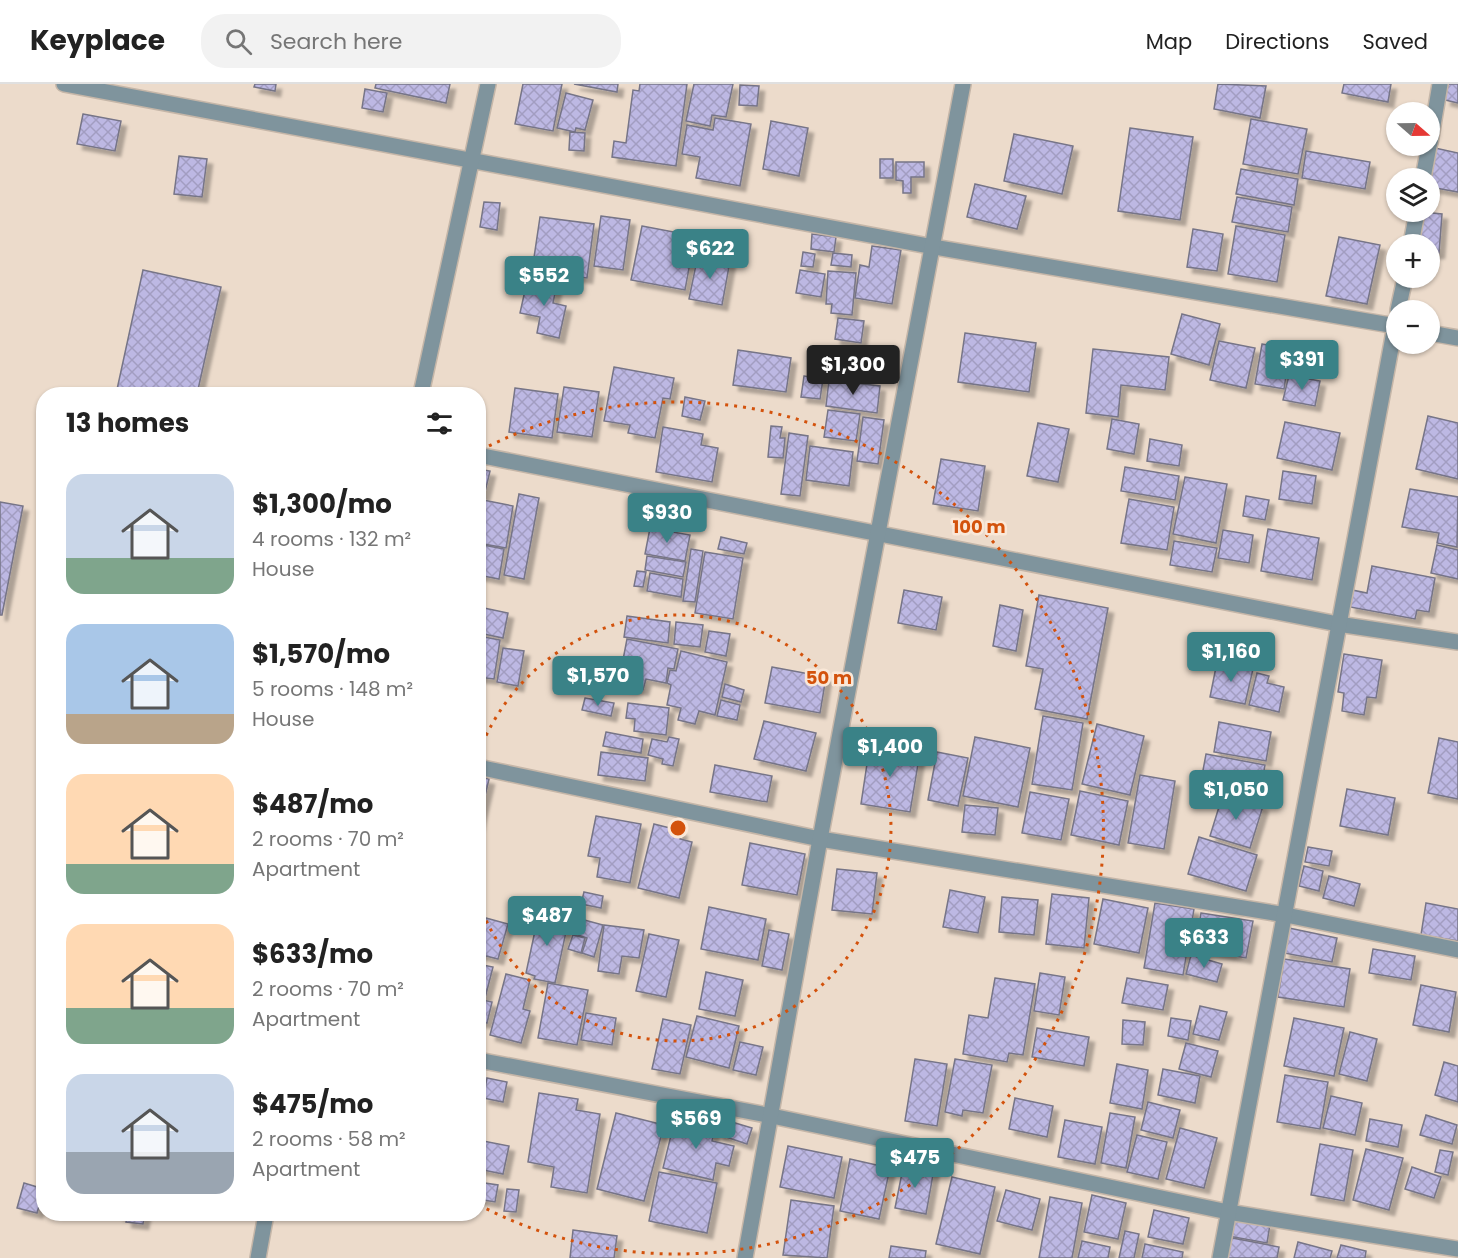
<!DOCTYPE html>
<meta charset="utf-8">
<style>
body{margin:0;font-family:Poppins,sans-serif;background:#f2f2f2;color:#222;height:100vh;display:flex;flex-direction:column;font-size:22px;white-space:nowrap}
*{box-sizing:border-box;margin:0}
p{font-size:20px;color:#767676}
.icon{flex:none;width:33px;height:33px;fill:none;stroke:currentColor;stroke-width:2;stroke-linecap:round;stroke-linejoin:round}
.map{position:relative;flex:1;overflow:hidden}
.panel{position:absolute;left:36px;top:303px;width:450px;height:834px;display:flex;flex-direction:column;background:#fff;border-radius:24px;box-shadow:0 2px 4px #0004}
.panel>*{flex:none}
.needle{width:39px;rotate:110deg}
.controls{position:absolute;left:1386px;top:18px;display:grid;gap:12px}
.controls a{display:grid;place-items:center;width:54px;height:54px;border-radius:50%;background:#fff;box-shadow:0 2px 4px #0004;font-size:30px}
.price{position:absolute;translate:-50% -51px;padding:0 14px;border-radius:6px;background:#3a8287;color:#fff;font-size:20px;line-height:39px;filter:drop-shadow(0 2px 3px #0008)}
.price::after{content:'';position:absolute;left:50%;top:36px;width:18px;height:14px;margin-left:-9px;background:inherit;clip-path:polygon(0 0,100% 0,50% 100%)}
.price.current{background:#222;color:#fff}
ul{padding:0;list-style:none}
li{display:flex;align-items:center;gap:18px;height:150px;padding:0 30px}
li span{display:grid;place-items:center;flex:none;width:168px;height:120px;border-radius:18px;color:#555}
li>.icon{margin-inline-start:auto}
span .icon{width:72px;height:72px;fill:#fffc;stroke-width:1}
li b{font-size:26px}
h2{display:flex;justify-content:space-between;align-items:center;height:72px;padding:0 30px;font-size:26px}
header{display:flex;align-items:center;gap:36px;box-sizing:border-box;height:84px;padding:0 30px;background:#fff;border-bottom:2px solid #e0e0e0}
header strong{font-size:28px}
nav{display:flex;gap:33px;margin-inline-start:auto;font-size:21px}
.search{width:420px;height:54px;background:#f2f2f2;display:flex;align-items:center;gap:15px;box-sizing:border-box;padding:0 21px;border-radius:24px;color:#767676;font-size:22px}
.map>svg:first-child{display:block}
</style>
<header>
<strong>Keyplace</strong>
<div class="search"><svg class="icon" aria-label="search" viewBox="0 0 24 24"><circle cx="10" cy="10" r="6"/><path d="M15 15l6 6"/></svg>Search here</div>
<nav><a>Map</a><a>Directions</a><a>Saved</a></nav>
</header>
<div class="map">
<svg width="1458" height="1174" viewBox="0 0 1458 1174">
<defs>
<pattern id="building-cross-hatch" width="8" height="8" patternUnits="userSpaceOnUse" patternTransform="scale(1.5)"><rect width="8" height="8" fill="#bdb8e3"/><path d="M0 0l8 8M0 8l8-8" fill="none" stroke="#a29dc1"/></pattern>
<filter id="shadow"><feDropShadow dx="5.5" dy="5.5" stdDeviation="1.5" flood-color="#0004"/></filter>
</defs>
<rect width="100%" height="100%" fill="#ecdbcb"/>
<g fill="url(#building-cross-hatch)" stroke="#767487" stroke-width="1.5" filter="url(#shadow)">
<polygon points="255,0 276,0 275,7 254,3"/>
<polygon points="376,0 450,0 446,19 375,4"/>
<polygon points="523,0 562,0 553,47 515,40"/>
<polygon points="574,0 618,0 617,8"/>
<polygon points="640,0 687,0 676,82 612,73 614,57 626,59 633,6 639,7"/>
<polygon points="694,0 733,0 726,33 712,31 710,42 686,37"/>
<polygon points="1218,0 1266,2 1260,34 1214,25"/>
<polygon points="1344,0 1391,0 1388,18 1342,9"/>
<polygon points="1448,0 1458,0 1458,19 1445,16"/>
<polygon points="740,1 759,2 757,22 739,21"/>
<polygon points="365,5 387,9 383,28 362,24"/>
<polygon points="566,9 593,16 585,46 576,44 575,48 557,44"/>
<polygon points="83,30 121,37 115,67 77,60"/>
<polygon points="715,34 751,40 740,102 696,94 700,73 682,70 687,41 713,46"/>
<polygon points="1251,35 1307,45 1298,90 1243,80"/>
<polygon points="771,37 808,44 799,92 763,85"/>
<polygon points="1130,44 1193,53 1180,136 1118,127"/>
<polygon points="570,48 585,49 584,67 569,66"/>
<polygon points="1014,50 1073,62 1062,110 1004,97"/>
<polygon points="1435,64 1458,69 1458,108 1430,103"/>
<polygon points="1306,67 1370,78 1365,105 1302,94"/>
<polygon points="179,72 207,75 202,113 174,110"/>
<rect x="880" y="75" width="13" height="19"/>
<polygon points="896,78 924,78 924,93 911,93 911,109 903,109 903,97 896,96"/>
<polygon points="1241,85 1298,95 1294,121 1236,110"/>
<polygon points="975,100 1026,112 1017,145 967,133"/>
<polygon points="1237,113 1292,123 1288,148 1232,138"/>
<polygon points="484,118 500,119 497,146 480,143"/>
<polygon points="1422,128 1442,130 1439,169 1430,169 1430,160 1419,160"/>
<polygon points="601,132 630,136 623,186 594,182"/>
<polygon points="540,133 594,140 587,194 532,187"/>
<polygon points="642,142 695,152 685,206 631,196"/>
<polygon points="1236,142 1285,151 1277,198 1228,190"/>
<polygon points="1193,145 1223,150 1217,187 1187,183"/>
<polygon points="812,150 836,153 834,168 811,165"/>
<polygon points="1339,153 1380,161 1367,220 1326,212"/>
<polygon points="872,162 901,166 892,220 855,214 860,181 869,183"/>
<polygon points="803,168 815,170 813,183 801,182"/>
<polygon points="833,169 852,171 851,183 831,181"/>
<polygon points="698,171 730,177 722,221 689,215"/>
<polygon points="143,186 221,203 197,310 116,310"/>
<polygon points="800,186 825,190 821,213 796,209"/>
<polygon points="828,187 856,189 852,231 831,229 832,220 826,220"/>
<polygon points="528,193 557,200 553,219 566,222 559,254 537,249 540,233 520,229"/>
<polygon points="1182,230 1220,240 1209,281 1171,270"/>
<polygon points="838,234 864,237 861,259 835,255"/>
<polygon points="965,249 1036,259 1029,308 958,298"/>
<polygon points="1219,257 1255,264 1246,304 1210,296"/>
<polygon points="1262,260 1290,265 1284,305 1255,300"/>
<polygon points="1093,265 1169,273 1165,306 1121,301 1118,333 1086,329"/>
<polygon points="738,266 791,274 786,308 733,301"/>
<polygon points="614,283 674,294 670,315 663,314 655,354 628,349 630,341 604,337"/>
<polygon points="1289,291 1320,297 1315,322 1283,316"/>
<polygon points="804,292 823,295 820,315 801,313"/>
<polygon points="829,296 880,302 877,329 826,322"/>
<polygon points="564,303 599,308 592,353 557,348"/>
<polygon points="515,304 558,310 552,354 509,348"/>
<polygon points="685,313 705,317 700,336 682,332"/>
<polygon points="828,326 860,330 856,357 824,353"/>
<polygon points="1428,332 1458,339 1458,395 1416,385"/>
<polygon points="863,333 884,336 878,380 857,377"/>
<polygon points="1112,335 1139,340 1134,370 1107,365"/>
<polygon points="1285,338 1340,349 1332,386 1277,374"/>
<polygon points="1038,339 1069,345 1058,398 1027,392"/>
<polygon points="771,342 782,343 780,354 785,354 783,374 768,373"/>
<polygon points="663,343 703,350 701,361 718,364 712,398 656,388"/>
<polygon points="789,349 808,352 800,412 781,410"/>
<polygon points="1150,355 1182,361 1179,382 1147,377"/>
<polygon points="810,362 853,368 849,402 806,396"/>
<polygon points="941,375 985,382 978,427 933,420"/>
<polygon points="1125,383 1179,392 1175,416 1121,407"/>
<polygon points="478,385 490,387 484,412 478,411"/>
<polygon points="1283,387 1316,392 1312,420 1279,415"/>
<polygon points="1185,393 1227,400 1216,459 1173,450"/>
<polygon points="1410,405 1458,413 1457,463 1437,459 1439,449 1402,443"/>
<polygon points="519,410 539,414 524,495 504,491"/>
<polygon points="1246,412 1269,416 1265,436 1243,432"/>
<polygon points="478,415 513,422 506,464 478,459"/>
<polygon points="1129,415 1174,423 1167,466 1121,459"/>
<polygon points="0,418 23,422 2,531 0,531"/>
<polygon points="646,425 663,428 661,443 643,441"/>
<polygon points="650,444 690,451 685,477 645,470"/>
<polygon points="1268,445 1319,454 1312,496 1261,487"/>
<polygon points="1223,446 1253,451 1249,479 1218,474"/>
<polygon points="721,453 747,459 744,470 718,465"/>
<polygon points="1174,457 1217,464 1212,488 1170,481"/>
<polygon points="478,460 504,465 499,495 478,491"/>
<polygon points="1437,461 1458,466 1458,495 1431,489"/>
<polygon points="691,465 703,467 695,518 683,517"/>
<polygon points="705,468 743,474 733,535 695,529"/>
<polygon points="647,472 686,478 683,493 645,486"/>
<polygon points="1372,482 1435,494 1429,528 1417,526 1415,535 1350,523 1352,506 1367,509"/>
<polygon points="637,487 646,488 643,503 634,502"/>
<polygon points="650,489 683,495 681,513 647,507"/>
<polygon points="904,506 942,513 936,546 898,539"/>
<polygon points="1039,511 1108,524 1087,635 1035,625 1043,585 1026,582"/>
<polygon points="1000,521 1023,526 1016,567 993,562"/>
<polygon points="484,524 508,529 503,554 479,549"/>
<polygon points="627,532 670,538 668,559 624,553"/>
<polygon points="676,538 703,541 700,563 674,560"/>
<polygon points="709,547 730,550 726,572 705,568"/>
<polygon points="484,553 500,556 494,595 478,593"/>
<polygon points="627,555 678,565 674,585 668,584 666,599 646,595 643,606 618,602"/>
<polygon points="503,564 524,567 518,602 497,598"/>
<polygon points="681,567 727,578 715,631 699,627 695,640 678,636 681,624 667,621 671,601 667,599 670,586 676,587"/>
<polygon points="1344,570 1382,576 1376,614 1367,613 1364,631 1342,627 1344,609 1338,608"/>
<polygon points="1217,578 1253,585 1245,620 1210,613"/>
<polygon points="772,583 826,593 820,629 765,619"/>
<polygon points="1257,589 1269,592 1267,599 1284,603 1279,628 1249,621"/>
<polygon points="725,600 744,606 741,618 722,613"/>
<polygon points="585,614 614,619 611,632 582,626"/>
<polygon points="721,616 740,621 737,636 717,632"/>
<polygon points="628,619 669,624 666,651 634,647 635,635 626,634"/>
<polygon points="1043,632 1083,639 1072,706 1032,700"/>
<polygon points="764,637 816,649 806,687 754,675"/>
<polygon points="1219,638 1271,648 1266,677 1214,668"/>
<polygon points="1097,640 1144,652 1130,711 1082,700"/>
<polygon points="606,648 643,655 641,669 603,662"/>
<polygon points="669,653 679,655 673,682 662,680 663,675 648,671 652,655 667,658"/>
<polygon points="975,653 1030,664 1018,723 963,712"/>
<polygon points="1439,654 1458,658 1458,715 1428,709"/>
<polygon points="870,660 920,668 910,728 861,720"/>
<polygon points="601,668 648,674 645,697 598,691"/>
<polygon points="937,668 968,674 958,722 928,716"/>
<polygon points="1206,670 1265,681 1260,708 1201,697"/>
<polygon points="715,681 772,692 767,718 710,708"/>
<polygon points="1140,691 1175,697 1164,765 1128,759"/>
<polygon points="478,693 489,695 478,742"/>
<polygon points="1347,705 1395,714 1388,751 1340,742"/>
<polygon points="1080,707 1128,717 1119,761 1071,751"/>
<polygon points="1030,708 1069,715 1061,756 1022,749"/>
<polygon points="1223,710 1263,722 1250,764 1210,752"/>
<polygon points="965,721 998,724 995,751 962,748"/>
<polygon points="596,732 641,740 630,799 597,793 600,774 588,772"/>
<polygon points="654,740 682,747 680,755 692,758 679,814 638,804"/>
<polygon points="1199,753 1257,771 1246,807 1188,790"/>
<polygon points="750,759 805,770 797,811 742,801"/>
<polygon points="1308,763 1332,767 1329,782 1305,778"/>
<polygon points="1304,782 1323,787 1319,807 1299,802"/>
<polygon points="837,785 877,789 872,830 832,826"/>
<polygon points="1329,792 1360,800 1354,822 1323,814"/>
<polygon points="950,806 985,813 978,849 943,843"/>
<polygon points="584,808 603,812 601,824 581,820"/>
<polygon points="1052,810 1089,814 1084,864 1046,860"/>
<polygon points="1002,813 1038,816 1034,851 999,848"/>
<polygon points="1103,815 1148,824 1139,869 1094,860"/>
<polygon points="1155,819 1194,825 1183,891 1144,884"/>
<polygon points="1426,819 1458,825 1458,857 1421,851"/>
<polygon points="709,823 766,835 758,876 701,865"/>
<polygon points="539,828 569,834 555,899 534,895 535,892 526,889"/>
<polygon points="1201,829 1253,837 1246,874 1195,865"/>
<polygon points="486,834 508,840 498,875 478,870"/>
<polygon points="577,834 603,841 594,873 582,869 587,854 572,849"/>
<polygon points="604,841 644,846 639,874 622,872 619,890 598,887"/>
<polygon points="1289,844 1337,854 1332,878 1284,869"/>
<polygon points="769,846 789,850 782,886 762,882"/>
<polygon points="649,850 679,856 666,913 636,907"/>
<polygon points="573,851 585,854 581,869 568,865"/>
<polygon points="1373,865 1415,872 1411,896 1369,889"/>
<polygon points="1191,871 1222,880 1217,898 1186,890"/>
<polygon points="1284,875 1350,885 1344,923 1278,913"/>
<polygon points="478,880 493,883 485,914 478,912"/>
<polygon points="706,888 743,896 735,932 699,925"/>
<polygon points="1040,889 1065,893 1059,931 1034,927"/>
<polygon points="506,890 530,896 523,925 530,927 521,959 490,951"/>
<polygon points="995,894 1035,900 1023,971 1009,969 1007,978 963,970 969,931 988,934"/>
<polygon points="1127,894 1168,901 1163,926 1122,919"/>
<polygon points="548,899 588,906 577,961 538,954"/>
<polygon points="1421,901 1456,908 1449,948 1413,941"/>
<polygon points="478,915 492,918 487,939 478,937"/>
<polygon points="1200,922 1227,928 1219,956 1193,950"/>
<polygon points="586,929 616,934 612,961 581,956"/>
<polygon points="697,932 739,942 729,984 686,973"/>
<polygon points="1171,934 1191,937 1188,956 1168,952"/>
<polygon points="1294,934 1344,944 1334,992 1284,982"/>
<polygon points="663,935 691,941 680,990 652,985"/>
<polygon points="1123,936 1145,938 1143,961 1122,960"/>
<polygon points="1037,944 1089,953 1084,982 1032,973"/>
<polygon points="1350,948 1377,955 1367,997 1339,990"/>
<polygon points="740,958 763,963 756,991 733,986"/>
<polygon points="1186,959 1218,967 1211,993 1179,985"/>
<polygon points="915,975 947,980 937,1042 905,1037"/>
<polygon points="955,975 992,981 983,1029 963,1026 962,1032 945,1028"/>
<polygon points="1444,978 1458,982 1458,1018 1435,1011"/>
<polygon points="1117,980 1148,986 1142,1025 1110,1019"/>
<polygon points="1163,985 1200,992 1195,1019 1158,1011"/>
<polygon points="1285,991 1328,998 1320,1045 1277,1038"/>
<polygon points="487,994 507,998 503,1018 483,1014"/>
<polygon points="539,1009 578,1015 576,1026 600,1030 587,1109 551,1103 554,1083 528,1078"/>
<polygon points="1331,1012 1362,1019 1355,1051 1323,1044"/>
<polygon points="1015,1014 1053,1022 1047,1053 1009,1045"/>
<polygon points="1148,1018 1180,1026 1173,1054 1141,1046"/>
<polygon points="616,1029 664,1041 644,1117 597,1105"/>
<polygon points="1110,1029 1135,1033 1126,1084 1101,1079"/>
<polygon points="1426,1031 1457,1041 1452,1060 1420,1051"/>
<polygon points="675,1035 715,1044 712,1057 734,1062 729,1082 716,1079 713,1096 663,1084"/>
<polygon points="722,1035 752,1044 747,1060 717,1050"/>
<polygon points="1370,1035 1402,1041 1398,1063 1366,1057"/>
<polygon points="1065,1036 1102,1043 1095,1080 1058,1073"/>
<polygon points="1180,1044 1217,1054 1204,1104 1166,1095"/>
<polygon points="1137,1051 1167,1058 1158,1095 1127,1088"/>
<polygon points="478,1056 509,1062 503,1090 478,1085"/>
<polygon points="1320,1060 1353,1066 1344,1117 1311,1111"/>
<polygon points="788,1062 842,1073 834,1114 780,1103"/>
<polygon points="1366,1065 1403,1074 1389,1126 1353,1116"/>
<polygon points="1440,1066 1453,1068 1448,1091 1435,1088"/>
<polygon points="850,1075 890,1084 879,1135 840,1127"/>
<polygon points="904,1079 934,1085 926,1130 895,1124"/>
<polygon points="1412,1083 1441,1093 1434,1114 1405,1105"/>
<polygon points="659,1088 717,1099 707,1149 649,1137"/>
<polygon points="952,1093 995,1103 980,1170 936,1160"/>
<polygon points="478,1098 498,1101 495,1118 478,1115"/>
<polygon points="24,1099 44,1105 37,1129 17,1124"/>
<polygon points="507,1105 519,1106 516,1128 504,1127"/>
<polygon points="1006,1106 1040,1115 1032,1146 997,1137"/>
<polygon points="1092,1111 1126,1119 1118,1155 1084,1148"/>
<polygon points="1050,1113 1082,1119 1072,1174 1039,1174"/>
<polygon points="791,1116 834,1122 827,1174 783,1171"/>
<polygon points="1154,1126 1189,1134 1183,1160 1148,1153"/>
<polygon points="145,1130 143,1140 126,1138 127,1132 117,1131"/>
<polygon points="1231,1133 1270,1140 1267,1159 1228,1152"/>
<polygon points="573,1146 617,1152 614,1174 570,1174"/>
<polygon points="1125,1147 1139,1150 1134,1174 1119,1174"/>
<polygon points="1227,1153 1279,1163 1277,1174 1223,1174"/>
<polygon points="1082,1157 1110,1163 1108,1174 1078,1174"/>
<polygon points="1298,1158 1332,1167 1330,1174 1294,1174"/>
<polygon points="1145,1160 1183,1168 1182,1174 1142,1174"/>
<polygon points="1341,1161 1366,1167 1365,1174 1337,1174"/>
<polygon points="891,1162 926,1167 925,1174 889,1174"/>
</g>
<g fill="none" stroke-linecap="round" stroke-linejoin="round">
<defs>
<g id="minor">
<polyline points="64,0 934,163 1396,242"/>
<polyline points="1430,59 1440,0"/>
<polyline points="1423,94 1429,62"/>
<polyline points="1411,160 1417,128"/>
<polyline points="1398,226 1405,194"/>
<polyline points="1430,249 1458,254"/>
<polyline points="421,310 488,0"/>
<polyline points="478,371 1338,540 1458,558"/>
<polyline points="478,683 820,755 1286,831 1458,866"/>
<polyline points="478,976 772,1032 1228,1128 1458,1165"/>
<polyline points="258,1174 266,1130"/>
<polyline points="745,1174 820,755 963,0"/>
<polyline points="1220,1174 1396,237"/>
</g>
</defs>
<use href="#minor" stroke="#c5b6a8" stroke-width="18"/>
<use href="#minor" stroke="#7f949d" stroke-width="15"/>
</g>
<g fill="none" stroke="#d3520c" stroke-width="3" stroke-dasharray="3 6">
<path d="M479 668A213 213 0 1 1 479 820"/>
<path d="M481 366A426 426 0 1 1 481 1122"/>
</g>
<circle cx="678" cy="744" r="9" fill="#d3520c" stroke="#fae8d8" stroke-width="3"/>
<g font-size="18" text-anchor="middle" font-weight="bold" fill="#d3520c" stroke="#fae8d8" stroke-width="5" stroke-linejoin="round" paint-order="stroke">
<text x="979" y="449">100 m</text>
<text x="829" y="600">50 m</text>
</g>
</svg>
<div class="controls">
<a><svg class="needle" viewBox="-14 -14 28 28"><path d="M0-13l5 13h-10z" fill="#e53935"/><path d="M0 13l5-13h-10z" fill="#767676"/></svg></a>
<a><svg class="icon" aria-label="layers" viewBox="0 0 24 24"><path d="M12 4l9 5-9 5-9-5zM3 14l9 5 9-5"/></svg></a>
<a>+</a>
<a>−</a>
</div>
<b class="price" style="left:710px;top:196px">$622</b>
<b class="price" style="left:544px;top:223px">$552</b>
<b class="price" style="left:1302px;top:307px">$391</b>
<b class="price current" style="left:853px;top:312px">$1,300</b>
<b class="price" style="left:667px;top:460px">$930</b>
<b class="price" style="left:1231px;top:599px">$1,160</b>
<b class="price" style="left:598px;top:623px">$1,570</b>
<b class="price" style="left:890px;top:694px">$1,400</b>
<b class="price" style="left:1236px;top:737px">$1,050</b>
<b class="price" style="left:547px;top:863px">$487</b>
<b class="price" style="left:1204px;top:885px">$633</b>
<b class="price" style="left:696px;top:1066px">$569</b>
<b class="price" style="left:915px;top:1105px">$475</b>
<section class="panel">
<h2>13 homes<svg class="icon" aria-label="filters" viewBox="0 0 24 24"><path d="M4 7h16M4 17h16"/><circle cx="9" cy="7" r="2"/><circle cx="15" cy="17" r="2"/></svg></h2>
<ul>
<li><span style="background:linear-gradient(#c9d6e8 70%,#7fa58c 0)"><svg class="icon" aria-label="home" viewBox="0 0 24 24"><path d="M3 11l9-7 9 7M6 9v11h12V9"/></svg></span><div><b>$1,300/mo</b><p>4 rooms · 132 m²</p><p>House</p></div></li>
<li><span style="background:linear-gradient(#a9c7e8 75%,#b9a48a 0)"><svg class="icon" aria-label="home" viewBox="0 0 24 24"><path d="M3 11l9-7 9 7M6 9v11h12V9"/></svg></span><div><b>$1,570/mo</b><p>5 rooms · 148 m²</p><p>House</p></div></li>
<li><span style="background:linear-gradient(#ffd9b3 75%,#7fa58c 0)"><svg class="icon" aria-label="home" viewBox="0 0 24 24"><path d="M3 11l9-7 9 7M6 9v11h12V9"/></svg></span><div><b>$487/mo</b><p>2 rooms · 70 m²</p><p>Apartment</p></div></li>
<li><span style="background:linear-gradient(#ffd9b3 70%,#7fa58c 0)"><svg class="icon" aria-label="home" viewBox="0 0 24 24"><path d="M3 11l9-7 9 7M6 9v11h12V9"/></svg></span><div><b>$633/mo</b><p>2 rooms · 70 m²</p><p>Apartment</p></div></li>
<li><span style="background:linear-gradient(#c9d6e8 65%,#9aa5b1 0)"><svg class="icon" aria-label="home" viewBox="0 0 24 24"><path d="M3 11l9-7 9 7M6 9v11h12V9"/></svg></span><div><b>$475/mo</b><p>2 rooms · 58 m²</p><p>Apartment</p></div></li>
</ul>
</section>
</div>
